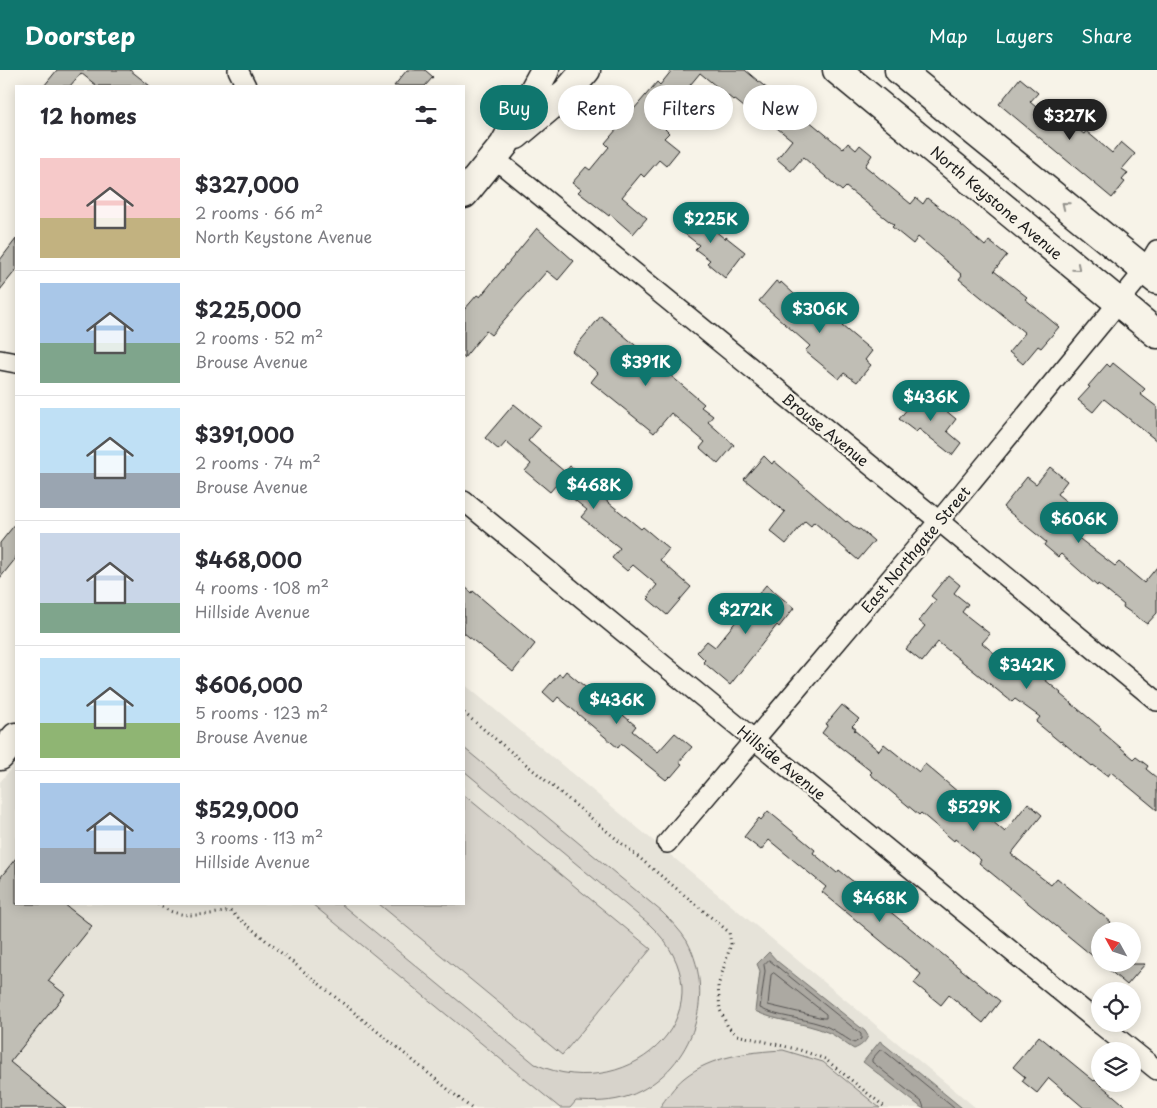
<!DOCTYPE html>
<meta charset="utf-8">
<style>
body{margin:0;font-family:"Playpen Sans",sans-serif;background:#f7f7f7;color:#2b2b33;height:100vh;display:flex;flex-direction:column;font-size:19px;white-space:nowrap}
*{box-sizing:border-box;margin:0}
p{font-size:16px;color:#7c7c81}
.icon{flex:none;width:28px;height:28px;fill:none;stroke:currentColor;stroke-width:2;stroke-linecap:round;stroke-linejoin:round}
.map{position:relative;flex:1;overflow:hidden}
.details{position:absolute;left:15px;top:15px;width:450px;height:820px;display:flex;flex-direction:column;background:#fff;border-radius:0px;box-shadow:0 2px 12px #0003}
.details>*{flex:none}
.banner{position:absolute;left:480px;top:15px;width:475px;height:45px;display:flex;gap:10px}
.needle{width:32px;rotate:310deg}
.fabs{position:absolute;left:1091px;top:852px;display:grid;gap:10px}
.fabs a{display:grid;place-items:center;width:50px;height:50px;border-radius:50%;background:#fff;box-shadow:0 2px 12px #0003;font-size:25px}
.price{position:absolute;translate:-50% -42px;padding:0 11px;border-radius:18px;background:#0f766e;color:#fff;font-size:16px;line-height:32px;filter:drop-shadow(0 1px 2px #0008)}
.price::after{content:'';position:absolute;left:50%;top:30px;width:15px;height:11px;margin-left:-8px;background:inherit;clip-path:polygon(0 0,100% 0,50% 100%)}
.price.current{background:#222;color:#fff}
ul{padding:0;list-style:none}
li{display:flex;align-items:center;gap:15px;height:125px;padding:0 25px}
li+li{border-top:1px solid #e1e1e2}
li span{display:grid;place-items:center;flex:none;width:140px;height:100px;border-radius:0px;color:#555}
li>.icon{margin-inline-start:auto}
span .icon{width:60px;height:60px;fill:#fffc;stroke-width:1}
li b{font-size:21px}
h2{display:flex;justify-content:space-between;align-items:center;height:60px;padding:0 25px;font-size:21px}
.pill{padding:0 18px;border-radius:22px;background:#fff;box-shadow:0 2px 12px #0003;font-size:18px;line-height:45px}
.pill.current{background:#0f766e;color:#fff}
header{display:flex;align-items:center;gap:30px;box-sizing:border-box;height:70px;padding:0 25px;background:#0f766e;color:#fff}
header strong{font-size:24px}
nav{display:flex;gap:28px;margin-inline-start:auto;font-size:18px}
.map>svg:first-child{display:block}
</style>
<header>
<strong>Doorstep</strong>
<nav><a>Map</a><a>Layers</a><a>Share</a></nav>
</header>
<div class="map">
<svg width="1157" height="1038" viewBox="0 0 1157 1038">
<rect width="100%" height="100%" fill="#f7f3e8"/>
<filter id="ink" filterUnits="userSpaceOnUse"><feTurbulence type="fractalNoise" baseFrequency=".02" numOctaves="2"/><feDisplacementMap in="SourceGraphic" scale="10" xChannelSelector="R" yChannelSelector="G"/><feConvolveMatrix kernelMatrix="1 2 1 2 8 2 1 2 1" color-interpolation-filters="sRGB"/></filter>
<g filter="url(#ink)">
<polygon fill="#e6e3d9" points="464,614 976,1038 0,1038 0,712 16,693 16,834 464,834"/>
<g fill="#d7d3cb" stroke="#7a7874">
<path d="M 464,678 L 662,842 C 671,851 680,860 687,871 C 718,929 690,1003 629,1026 C 612,1032 594,1032 576,1031 L 570,1038 L 560,1038 L 312,834 L 341,834 L 535,994 C 635,1038 736,935 649,854 L 464,701 Z"/>
<polygon points="464,725 651,879 562,985 379,834 464,834"/>
<path d="M 783,980 L 823,992 L 880,1038 L 659,1038 C 666,1029 674,1016 684,1008 C 711,986 749,982 783,980 Z"/>
</g>
<g fill="#aca9a2" stroke="#72716c">
<path d="M 769,882 L 777,891 L 865,961 L 868,966 C 865,973 861,976 854,979 C 845,974 836,965 827,962 C 804,952 777,952 755,941 L 760,901 L 757,894 Z"/>
<polygon points="880,971 962,1038 922,1038 863,992"/>
</g>
<g fill="none" stroke-linecap="round" stroke-linejoin="round">
<g stroke="#565452" stroke-width="1">
<path d="M 769,890 L 861,964 L 861,969 L 854,973 C 842,966 833,958 820,954 C 802,948 776,947 760,938 L 765,901 L 764,895 Z"/>
<polygon points="774,903 826,944 826,948 823,948 768,935 771,905"/>
<polyline points="924,1038 922,1032 872,992 872,989 880,980 883,980 954,1038"/>
</g>
</g>
<g fill="#c0beb5" stroke="#1c1c1c">
<polygon points="57,0 130,0 150,16 97,16 81,3 70,16 44,16"/>
<polygon points="407,0 425,0 433,7 425,16 394,16"/>
<polygon points="672,0 745,0 789,37 792,34 804,43 802,45 843,79 848,73 856,80 860,75 872,85 865,96 911,134 916,128 923,134 927,128 952,147 985,176 989,171 1007,185 994,201 1027,227 1025,229 1059,257 1041,278 1038,276 1023,294 1009,282 1025,263 959,209 962,205 918,167 913,174 892,157 894,155 846,117 842,121 803,87 791,101 777,89 792,70 768,51 765,54 734,29 733,30 700,3 681,26 688,32 665,59 669,63 664,68 679,80 666,96 659,90 644,107 641,104 622,127 647,148 633,164 610,144 609,146 578,122 581,119 572,113 586,97 590,100 609,77 605,73 657,12 660,15"/>
<polygon points="1020,8 1038,23 1030,32 1053,51 1058,44 1084,64 1086,61 1112,83 1121,72 1135,84 1122,99 1128,103 1122,110 1125,112 1112,128 999,34"/>
<polygon points="690,140 725,169 726,167 745,182 725,208 707,193 710,190 695,179 699,175 676,157"/>
<polygon points="537,158 574,191 558,210 547,201 491,265 486,261 464,288 464,240 477,225 480,227"/>
<polygon points="16,169 16,200 0,220 0,190"/>
<polygon points="776,211 780,214 781,212 818,246 825,238 844,253 842,256 872,281 865,290 871,295 857,312 844,303 839,309 805,281 810,276 759,231"/>
<polygon points="601,246 704,334 701,337 713,346 708,352 734,375 718,394 700,378 705,372 671,343 654,363 591,312 598,303 572,281"/>
<polygon points="1113,293 1145,319 1140,324 1157,337 1157,371 1104,329 1093,342 1078,330 1090,317 1088,316 1107,294 1110,297"/>
<polygon points="922,321 956,349 947,361 961,373 952,385 919,359 916,362 899,349"/>
<polygon points="514,334 541,356 528,371 565,402 570,396 584,407 581,410 641,459 643,457 669,479 660,490 691,517 667,545 648,529 650,527 648,526 657,515 633,495 627,501 612,488 620,478 581,447 587,440 556,415 550,422 525,401 531,394 506,372 499,380 485,368"/>
<polygon points="764,386 772,394 774,391 846,452 847,451 858,460 860,459 874,471 858,490 814,452 811,456 805,451 786,474 770,461 785,442 744,409"/>
<polygon points="1050,397 1067,411 1057,424 1082,444 1076,451 1080,454 1072,463 1115,496 1119,492 1144,513 1157,497 1157,543 1147,554 1123,537 1124,535 1098,514 1097,516 1061,484 1058,487 1044,475 1046,472 1003,437 1027,407 1036,414"/>
<polygon points="16,453 16,488 0,508 0,473"/>
<polygon points="948,505 960,515 954,523 968,534 962,542 990,564 982,573 1007,594 1016,584 1029,594 1028,596 1061,623 1060,624 1101,658 1100,660 1134,689 1136,687 1148,696 1146,699 1157,708 1157,740 1111,702 1108,706 1093,695 1092,696 1061,671 1060,672 1036,652 1040,647 1015,629 1012,632 938,572 922,592 906,579 925,556 919,551 936,530 931,526"/>
<polygon points="766,515 794,538 779,557 777,555 730,615 703,592 705,590 697,582 707,571 715,577"/>
<polygon points="464,516 472,523 473,521 535,574 513,602 464,563"/>
<polygon points="566,601 590,621 592,619 636,656 632,661 658,682 675,663 692,677 679,692 682,694 671,707 670,706 666,710 621,674 618,678 558,627 554,632 543,622 559,604 562,606"/>
<polygon points="842,635 859,649 852,656 856,659 854,660 879,681 884,674 919,702 925,694 1005,762 1028,733 1042,745 1011,784 1051,815 1057,808 1111,852 1104,861 1100,861 1100,892 979,793 981,790 955,769 954,771 921,743 919,745 870,704 872,702 822,663 828,655 826,654"/>
<polygon points="768,741 815,780 813,783 837,803 839,800 877,831 1000,931 983,953 949,925 941,935 914,913 921,904 822,822 826,817 769,770 761,780 744,767 759,748 761,750"/>
<polygon points="16,788 16,834 64,834 92,856 48,911 65,924 10,992 66,1038 0,1038 0,808"/>
<polygon points="1102,894 1145,894 1127,915"/>
<polygon points="1039,966 1094,1011 1095,1010 1128,1038 1084,1038 1049,1008 1037,1023 1022,1011 1025,1007 1013,997"/>
</g>
<g fill="none" stroke-linecap="round" stroke-linejoin="round">
<defs>
<g id="street">
<polyline points="238,0 246,16"/>
<polyline points="494,88 939,451 1157,631"/>
<polyline points="0,290 16,293"/>
<polyline points="464,431 1100,954"/>
<polyline points="667,773 939,451 1119,232 1145,200 1157,180"/>
<polyline points="1100,954 1157,1000"/>
</g>
<g id="primary">
<polyline points="837,0 1157,264"/>
<polyline points="899,0 1157,210"/>
<polyline points="516,65 567,22 586,0"/>
<polyline points="464,124 504,75 545,0"/>
<polyline points="0,686 16,667"/>
</g>
</defs>
<use href="#street" stroke="#1c1c1c" stroke-width="22"/>
<use href="#primary" stroke="#1c1c1c" stroke-width="31"/>
<g stroke="#1c1c1c" stroke-width="3" stroke-dasharray="1 4" stroke-linecap="butt">
<polyline points="464,643 729,862 731,874 718,916 720,940 728,957 737,965 800,980 825,989 886,1038"/>
<path d="M 158,834 C 177,850 206,845 230,841 L 471,1038"/>
</g>
<use href="#street" stroke="#f7f3e8" stroke-width="19"/>
<use href="#primary" stroke="#f7f3e8" stroke-width="28"/>
</g>
<defs><path id="oneway-chevron" d="M-2-3.5L2.5 0L-2 3.5" fill="none" stroke-width="1.6" stroke-linecap="round" stroke-linejoin="round" transform="scale(1.25)"/></defs>
<g stroke="#94928c">
<use href="#oneway-chevron" transform="translate(1065 135) rotate(-141)"/>
<use href="#oneway-chevron" transform="translate(1077 198) rotate(40)"/>
</g>
</g>
<g text-anchor="middle" dominant-baseline="central" stroke-width="4.5" stroke-linejoin="round" paint-order="stroke">
<g font-size="15" fill="#1c1c1c" stroke="#f7f3e8">
<text transform="translate(997 132) rotate(40)">North Keystone Avenue</text>
<text transform="translate(826 359) rotate(39)">Brouse Avenue</text>
<text transform="translate(915 479) rotate(-50)">East Northgate Street</text>
<text transform="translate(782 692) rotate(39)">Hillside Avenue</text>
</g>
</g>
</svg>
<div class="fabs">
<a><svg class="needle" viewBox="-14 -14 28 28"><path d="M0-13l5 13h-10z" fill="#e53935"/><path d="M0 13l5-13h-10z" fill="#7c7c81"/></svg></a>
<a><svg class="icon" aria-label="locate" viewBox="0 0 24 24"><circle cx="12" cy="12" r="6"/><path d="M12 2v4M12 18v4M2 12h4M18 12h4"/></svg></a>
<a><svg class="icon" aria-label="layers" viewBox="0 0 24 24"><path d="M12 4l9 5-9 5-9-5zM3 14l9 5 9-5"/></svg></a>
</div>
<b class="price current" style="left:1070px;top:71px">$327K</b>
<b class="price" style="left:711px;top:174px">$225K</b>
<b class="price" style="left:820px;top:264px">$306K</b>
<b class="price" style="left:646px;top:317px">$391K</b>
<b class="price" style="left:931px;top:352px">$436K</b>
<b class="price" style="left:594px;top:440px">$468K</b>
<b class="price" style="left:1079px;top:474px">$606K</b>
<b class="price" style="left:746px;top:565px">$272K</b>
<b class="price" style="left:1027px;top:620px">$342K</b>
<b class="price" style="left:617px;top:655px">$436K</b>
<b class="price" style="left:974px;top:762px">$529K</b>
<b class="price" style="left:880px;top:853px">$468K</b>
<div class="banner">
<a class="pill current">Buy</a>
<a class="pill">Rent</a>
<a class="pill">Filters</a>
<a class="pill">New</a>
</div>
<section class="details">
<h2>12 homes<svg class="icon" aria-label="filters" viewBox="0 0 24 24"><path d="M4 7h16M4 17h16"/><circle cx="9" cy="7" r="2"/><circle cx="15" cy="17" r="2"/></svg></h2>
<ul>
<li><span style="background:linear-gradient(#f6c9c9 60%,#c2b280 0)"><svg class="icon" aria-label="home" viewBox="0 0 24 24"><path d="M3 11l9-7 9 7M6 9v11h12V9"/></svg></span><div><b>$327,000</b><p>2 rooms · 66 m²</p><p>North Keystone Avenue</p></div></li>
<li><span style="background:linear-gradient(#a9c7e8 60%,#7fa58c 0)"><svg class="icon" aria-label="home" viewBox="0 0 24 24"><path d="M3 11l9-7 9 7M6 9v11h12V9"/></svg></span><div><b>$225,000</b><p>2 rooms · 52 m²</p><p>Brouse Avenue</p></div></li>
<li><span style="background:linear-gradient(#bfe0f5 65%,#9aa5b1 0)"><svg class="icon" aria-label="home" viewBox="0 0 24 24"><path d="M3 11l9-7 9 7M6 9v11h12V9"/></svg></span><div><b>$391,000</b><p>2 rooms · 74 m²</p><p>Brouse Avenue</p></div></li>
<li><span style="background:linear-gradient(#c9d6e8 70%,#7fa58c 0)"><svg class="icon" aria-label="home" viewBox="0 0 24 24"><path d="M3 11l9-7 9 7M6 9v11h12V9"/></svg></span><div><b>$468,000</b><p>4 rooms · 108 m²</p><p>Hillside Avenue</p></div></li>
<li><span style="background:linear-gradient(#bfe0f5 65%,#8fb573 0)"><svg class="icon" aria-label="home" viewBox="0 0 24 24"><path d="M3 11l9-7 9 7M6 9v11h12V9"/></svg></span><div><b>$606,000</b><p>5 rooms · 123 m²</p><p>Brouse Avenue</p></div></li>
<li><span style="background:linear-gradient(#a9c7e8 65%,#9aa5b1 0)"><svg class="icon" aria-label="home" viewBox="0 0 24 24"><path d="M3 11l9-7 9 7M6 9v11h12V9"/></svg></span><div><b>$529,000</b><p>3 rooms · 113 m²</p><p>Hillside Avenue</p></div></li>
</ul>
</section>
</div>
